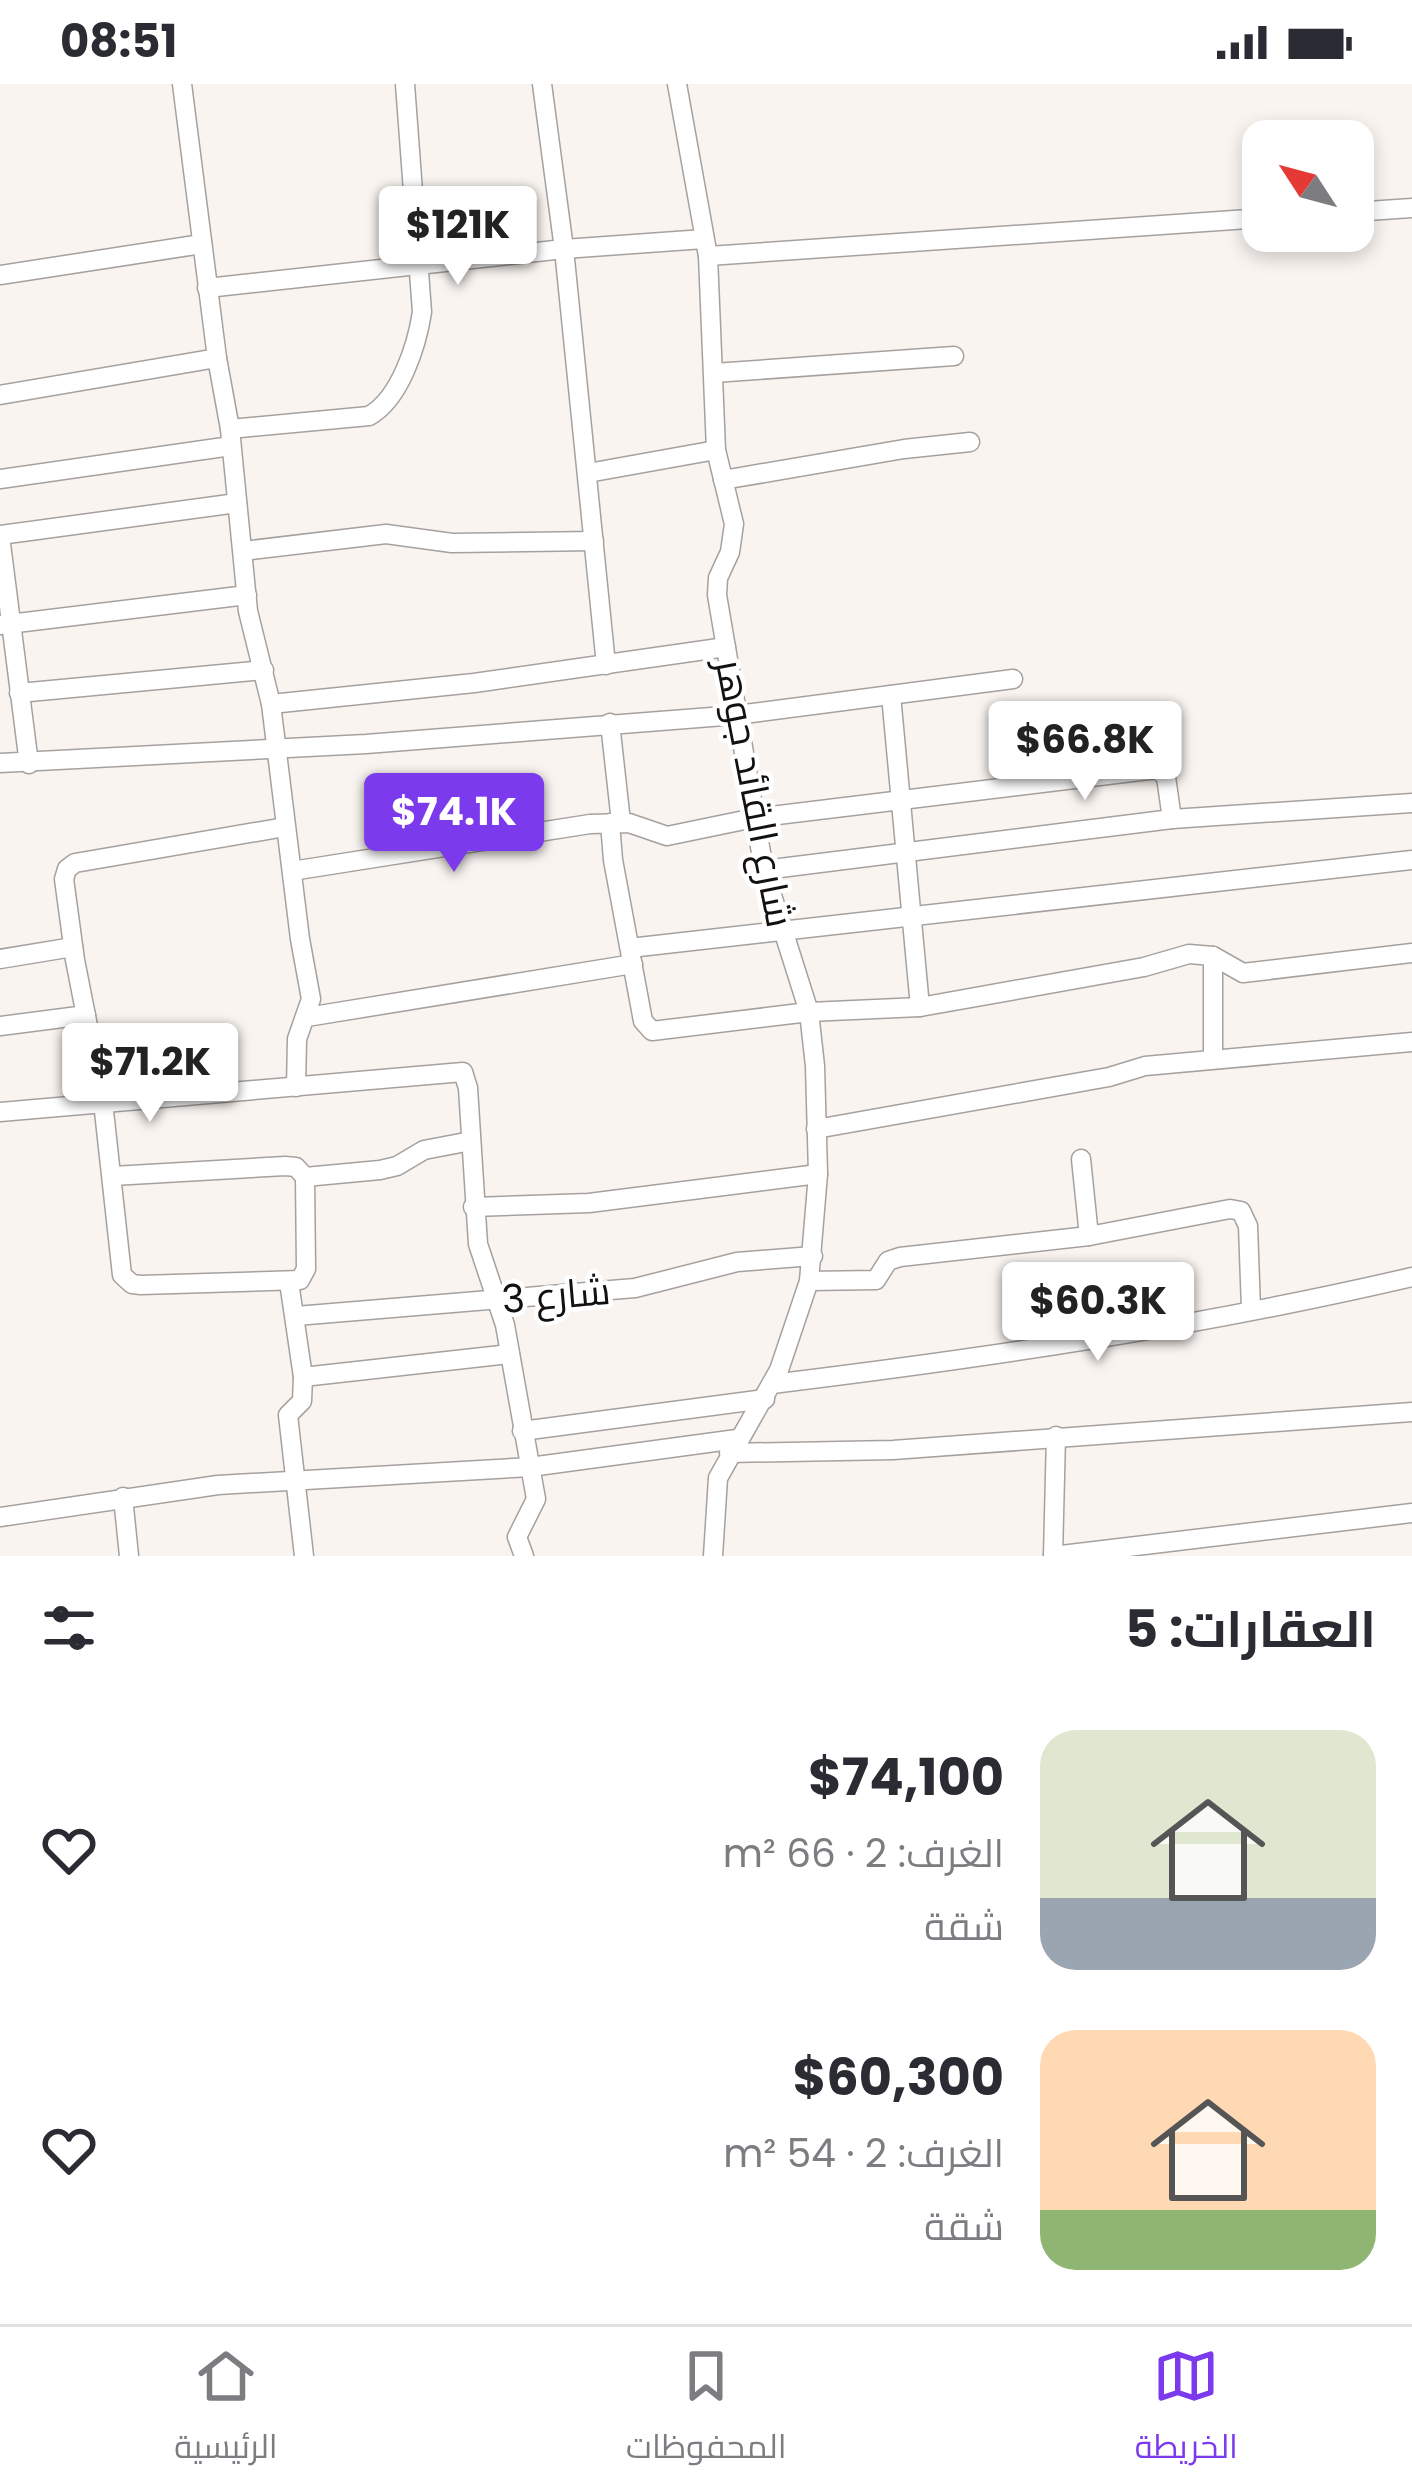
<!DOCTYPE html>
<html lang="ar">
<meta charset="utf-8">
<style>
body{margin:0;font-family:Poppins,Cairo,sans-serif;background:#f7f7f7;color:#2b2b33;direction:rtl;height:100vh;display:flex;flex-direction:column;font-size:45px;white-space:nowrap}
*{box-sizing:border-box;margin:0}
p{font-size:39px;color:#7c7c81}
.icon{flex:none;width:66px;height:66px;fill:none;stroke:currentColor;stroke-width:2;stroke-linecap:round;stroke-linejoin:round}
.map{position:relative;height:1472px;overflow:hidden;direction:ltr}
.details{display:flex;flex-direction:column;background:#fff;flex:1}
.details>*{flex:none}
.needle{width:78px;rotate:306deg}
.buttons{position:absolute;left:1242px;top:36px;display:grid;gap:24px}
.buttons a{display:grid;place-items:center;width:132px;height:132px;border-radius:24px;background:#fff;box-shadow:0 6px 18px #0003;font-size:60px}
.price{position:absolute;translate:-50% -102px;padding:0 27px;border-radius:12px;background:#fff;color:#222;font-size:39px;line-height:78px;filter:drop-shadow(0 3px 6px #0008)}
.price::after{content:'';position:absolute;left:50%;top:72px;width:36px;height:27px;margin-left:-18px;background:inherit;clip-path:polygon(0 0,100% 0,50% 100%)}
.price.active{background:#7c3aed;color:#fff}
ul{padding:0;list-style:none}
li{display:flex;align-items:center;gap:36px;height:300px;padding:0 36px}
li span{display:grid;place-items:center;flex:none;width:336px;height:240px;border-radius:36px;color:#555}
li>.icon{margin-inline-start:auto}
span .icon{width:144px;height:144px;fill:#fffc;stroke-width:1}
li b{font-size:51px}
h2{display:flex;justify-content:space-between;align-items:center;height:144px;padding:0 36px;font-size:51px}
.status{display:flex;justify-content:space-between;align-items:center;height:84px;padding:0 60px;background:#fff;direction:ltr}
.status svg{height:33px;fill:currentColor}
.tabs{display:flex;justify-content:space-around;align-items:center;height:168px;border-top:3px solid #e1e1e2;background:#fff;font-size:33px;color:#7c7c81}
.tabs a{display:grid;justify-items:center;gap:6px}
.tabs .active{color:#7c3aed}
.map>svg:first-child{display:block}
</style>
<div class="status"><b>08:51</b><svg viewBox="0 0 49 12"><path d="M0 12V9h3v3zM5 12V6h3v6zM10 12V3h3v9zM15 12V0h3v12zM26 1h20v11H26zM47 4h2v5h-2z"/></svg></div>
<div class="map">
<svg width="1412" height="1472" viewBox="0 0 1412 1472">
<rect width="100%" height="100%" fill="#f9f4f0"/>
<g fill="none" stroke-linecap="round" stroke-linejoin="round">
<defs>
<g id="minor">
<polyline points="182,0 217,274 230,345 248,527 271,620 300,855 311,915 297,955 296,1003"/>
<polyline points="542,0 564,165 606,581"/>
<polyline points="677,0 708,172 716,366 734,440 730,468 718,494 717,511 764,786 809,928 815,982 818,1090 809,1197 779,1286 718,1394 713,1472"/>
<polyline points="1353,128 1412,124"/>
<polyline points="708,172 1263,134"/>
<polyline points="0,191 202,160"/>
<polyline points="207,204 564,165 704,155"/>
<polyline points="714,289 954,272"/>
<polyline points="0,311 217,274"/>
<path d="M 230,345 L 369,332 C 400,315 417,261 422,228 L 405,0"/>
<polyline points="588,389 716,366"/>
<polyline points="0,395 231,362"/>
<polyline points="723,396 904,365 970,358"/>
<polyline points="0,451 237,419"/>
<polyline points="0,452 29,680"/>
<polyline points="243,467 386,450 452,459 594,457"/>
<polyline points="0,541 247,511"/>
<polyline points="19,609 264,586"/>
<polyline points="891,611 920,923"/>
<polyline points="271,620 474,599 726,563"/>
<polyline points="610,639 621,738"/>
<polyline points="0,679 366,660 737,631 1013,595"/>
<polyline points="610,739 613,776 643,937 652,947 809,928 920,923 1144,883 1189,870 1213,872 1243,889 1412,869"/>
<polyline points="285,743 75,779 67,785 64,795 75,876 103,1018 122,1191 132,1200 141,1201 300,1196 306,1185 305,1093"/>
<polyline points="764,786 1172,735 1412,719"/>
<polyline points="292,787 590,740 629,739 667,752 754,734 1157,685 1166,693 1172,735"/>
<polyline points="630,864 1412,776"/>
<polyline points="1213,872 1213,975"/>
<polyline points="0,875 73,863"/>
<polyline points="307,933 633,880"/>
<polyline points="0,942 86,931"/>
<polyline points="0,1028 463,988 468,1004 478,1160 505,1241 536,1415 517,1453 524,1472"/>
<polyline points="816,1045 1109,993 1145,982 1412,958"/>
<polyline points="1081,1075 1089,1152"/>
<polyline points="113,1092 285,1082 296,1083 305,1093 380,1086 397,1082 424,1066 471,1057"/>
<polyline points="473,1123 589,1119 818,1090"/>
<polyline points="809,1197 876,1196 888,1177 900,1173 1089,1152 1230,1125 1241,1127 1248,1142 1251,1225"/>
<polyline points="289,1198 303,1293 302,1317 288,1331 304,1472"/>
<polyline points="296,1232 635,1204 737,1178 813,1172"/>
<polyline points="303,1293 510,1270"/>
<path d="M 772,1300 C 986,1274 1202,1242 1412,1193"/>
<polyline points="522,1347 765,1315"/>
<polyline points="729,1369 893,1366 1412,1328"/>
<polyline points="123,1413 129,1472"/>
<polyline points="0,1433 218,1401 530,1383 737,1355"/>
<polyline points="1053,1472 1412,1429"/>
<polyline points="1053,1472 1056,1352"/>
</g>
</defs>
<use href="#minor" stroke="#a6a19e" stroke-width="21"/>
<use href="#minor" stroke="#fff" stroke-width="18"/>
</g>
<g text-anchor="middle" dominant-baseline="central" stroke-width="9" stroke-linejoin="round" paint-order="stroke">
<g font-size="39" fill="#131110" stroke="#fff">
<text transform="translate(755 709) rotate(79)">شارع القائد جوهر</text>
<text transform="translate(556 1211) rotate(-5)">شارع 3</text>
</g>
</g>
</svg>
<div class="buttons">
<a><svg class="needle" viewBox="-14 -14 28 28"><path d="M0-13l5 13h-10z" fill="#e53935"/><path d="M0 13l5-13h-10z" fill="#7c7c81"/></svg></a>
</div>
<b class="price" style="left:458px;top:204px">$121K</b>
<b class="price" style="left:1085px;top:719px">$66.8K</b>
<b class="price active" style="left:454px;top:791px">$74.1K</b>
<b class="price" style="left:150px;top:1041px">$71.2K</b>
<b class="price" style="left:1098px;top:1280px">$60.3K</b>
</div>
<section class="details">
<h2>العقارات: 5<svg class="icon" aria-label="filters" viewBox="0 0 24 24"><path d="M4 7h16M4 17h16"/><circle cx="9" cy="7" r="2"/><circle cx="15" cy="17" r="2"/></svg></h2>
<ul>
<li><span style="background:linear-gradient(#dfe7d0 70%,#9aa5b1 0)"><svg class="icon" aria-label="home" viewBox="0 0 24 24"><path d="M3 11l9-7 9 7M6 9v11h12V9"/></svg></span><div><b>$74,100</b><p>الغرف: 2 · 66 m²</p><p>شقة</p></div><svg class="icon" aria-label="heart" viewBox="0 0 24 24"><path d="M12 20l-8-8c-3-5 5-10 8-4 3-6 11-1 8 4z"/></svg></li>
<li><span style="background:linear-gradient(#ffd9b3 75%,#8fb573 0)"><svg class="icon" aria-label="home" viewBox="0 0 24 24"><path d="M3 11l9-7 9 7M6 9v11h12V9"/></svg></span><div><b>$60,300</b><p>الغرف: 2 · 54 m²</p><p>شقة</p></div><svg class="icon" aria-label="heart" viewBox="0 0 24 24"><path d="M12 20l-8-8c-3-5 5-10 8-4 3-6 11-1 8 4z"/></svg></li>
</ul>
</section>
<nav class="tabs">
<a class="active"><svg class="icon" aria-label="map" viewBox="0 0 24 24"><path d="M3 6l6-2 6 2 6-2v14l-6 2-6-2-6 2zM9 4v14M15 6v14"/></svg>الخريطة</a>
<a><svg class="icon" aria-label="saved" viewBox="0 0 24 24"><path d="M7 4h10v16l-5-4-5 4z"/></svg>المحفوظات</a>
<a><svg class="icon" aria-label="home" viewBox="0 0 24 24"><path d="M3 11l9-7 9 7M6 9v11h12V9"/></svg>الرئيسية</a>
</nav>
